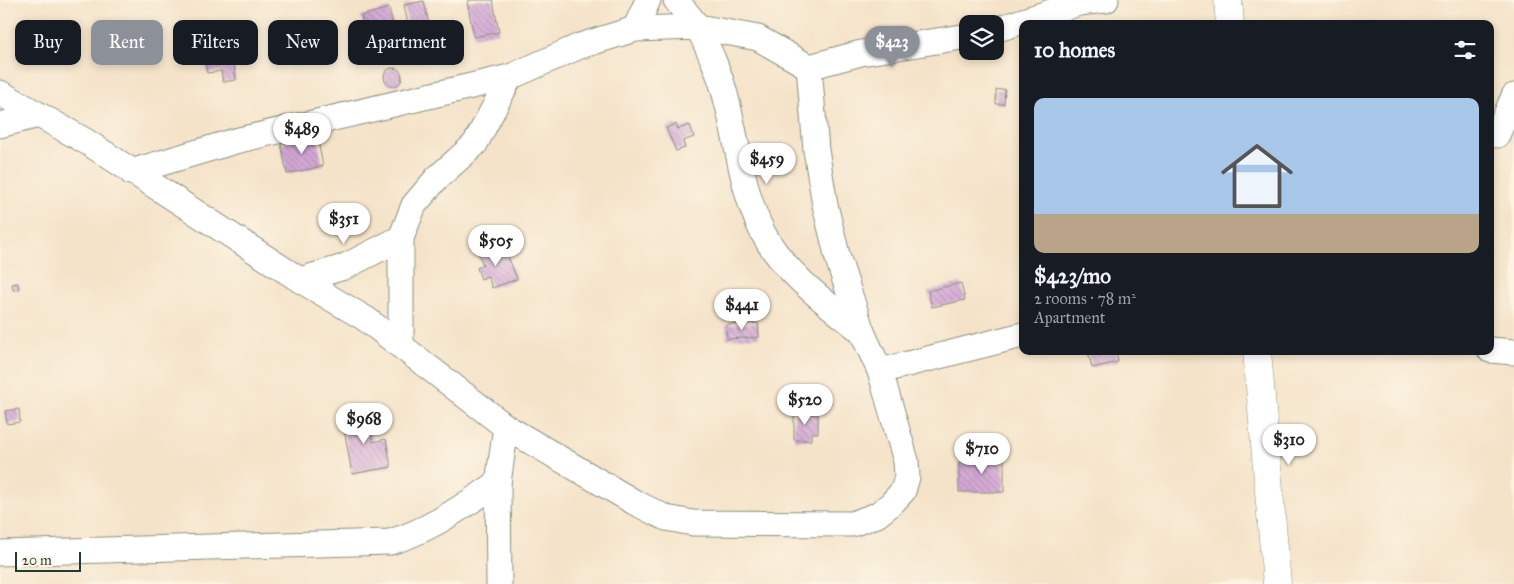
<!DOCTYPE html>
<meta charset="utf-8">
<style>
body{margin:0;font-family:"IM FELL Great Primer",serif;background:#20242c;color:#f1f3f6;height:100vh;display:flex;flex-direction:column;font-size:19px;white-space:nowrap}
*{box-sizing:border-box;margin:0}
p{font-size:16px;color:#9ea1a6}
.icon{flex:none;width:28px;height:28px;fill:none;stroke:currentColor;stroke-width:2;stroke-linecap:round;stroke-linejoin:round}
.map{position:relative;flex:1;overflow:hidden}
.sheet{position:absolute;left:1019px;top:20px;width:475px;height:335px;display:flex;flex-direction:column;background:#171b24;border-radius:10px;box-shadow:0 2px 8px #0003}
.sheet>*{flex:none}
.guide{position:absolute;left:15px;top:20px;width:475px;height:45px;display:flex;gap:10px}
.buttons{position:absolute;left:959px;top:15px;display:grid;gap:10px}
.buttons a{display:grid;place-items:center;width:45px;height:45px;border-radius:10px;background:#171b24;box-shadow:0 2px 8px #0003;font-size:25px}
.scale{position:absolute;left:15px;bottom:12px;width:66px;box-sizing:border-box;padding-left:5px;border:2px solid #1f3d34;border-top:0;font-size:14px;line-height:18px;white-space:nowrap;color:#1f3d34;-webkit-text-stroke:4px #fcf5e5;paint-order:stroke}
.price{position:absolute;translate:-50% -42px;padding:0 11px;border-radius:18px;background:#fff;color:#222;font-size:16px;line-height:32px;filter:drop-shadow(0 1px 2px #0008)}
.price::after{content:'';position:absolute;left:50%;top:30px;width:15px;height:11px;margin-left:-8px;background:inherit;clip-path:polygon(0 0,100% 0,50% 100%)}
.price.current{background:#8c9099;color:#fff}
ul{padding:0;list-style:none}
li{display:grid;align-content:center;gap:10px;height:265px;padding:0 15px}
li+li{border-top:1px solid #363941}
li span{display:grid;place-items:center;height:155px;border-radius:10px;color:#555}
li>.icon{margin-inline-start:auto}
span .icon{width:90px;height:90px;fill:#fffc;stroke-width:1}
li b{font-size:21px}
h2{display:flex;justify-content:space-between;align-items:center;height:60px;padding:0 15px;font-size:21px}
.tag{padding:0 18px;border-radius:10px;background:#171b24;box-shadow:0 2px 8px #0003;font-size:18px;line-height:45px}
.tag.current{background:#8c9099;color:#fff}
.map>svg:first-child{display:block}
</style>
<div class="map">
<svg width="1514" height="584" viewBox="0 0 1514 584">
<defs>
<pattern id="building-back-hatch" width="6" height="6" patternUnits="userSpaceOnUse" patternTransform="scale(1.25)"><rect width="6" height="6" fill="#d5a8d7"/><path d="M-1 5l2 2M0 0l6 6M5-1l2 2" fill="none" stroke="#ac8aaf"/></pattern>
</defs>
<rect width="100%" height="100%" fill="#fcf5e5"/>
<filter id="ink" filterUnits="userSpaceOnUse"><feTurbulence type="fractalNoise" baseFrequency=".02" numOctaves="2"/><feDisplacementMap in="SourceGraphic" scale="10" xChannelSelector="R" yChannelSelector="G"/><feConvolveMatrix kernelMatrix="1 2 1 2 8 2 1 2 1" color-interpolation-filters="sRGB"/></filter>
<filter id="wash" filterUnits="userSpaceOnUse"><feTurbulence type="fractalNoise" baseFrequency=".0096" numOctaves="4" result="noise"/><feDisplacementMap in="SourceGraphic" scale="20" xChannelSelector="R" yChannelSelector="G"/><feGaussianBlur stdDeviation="1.12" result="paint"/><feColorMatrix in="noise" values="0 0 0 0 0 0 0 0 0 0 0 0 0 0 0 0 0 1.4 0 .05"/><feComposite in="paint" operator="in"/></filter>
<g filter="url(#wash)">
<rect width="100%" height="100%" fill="#f5e3c9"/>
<g id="blocks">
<g fill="url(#building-back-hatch)">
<polygon points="473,0 493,0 499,32 474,37 467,1"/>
<polygon points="424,1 436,58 416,62 404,5"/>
<polygon points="389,8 396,37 368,44 361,16"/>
<polygon points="232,51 236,80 223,82 221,71 207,73 204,56"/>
<circle cx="393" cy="77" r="9"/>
<polygon points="1005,89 1004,104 996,104 996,90"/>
<polygon points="676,124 678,129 690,125 694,137 683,141 685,148 676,151 666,128"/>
<polygon points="317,136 323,166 287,174 281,144"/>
<polygon points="495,246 497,252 505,249 517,279 492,288 488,276 481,279 477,268 483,265 478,252"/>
<polygon points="18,283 19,289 13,290 12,284"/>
<polygon points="961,283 965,300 932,307 928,291"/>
<polygon points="758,323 759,337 727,339 726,325"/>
<polygon points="1088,351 1116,351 1118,362 1092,368"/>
<polygon points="19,409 20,422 7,424 5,411"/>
<polygon points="368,412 373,442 386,439 391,467 352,474 342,417"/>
<polygon points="794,414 818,414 818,433 811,433 811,440 794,440"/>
<polygon points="969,456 1004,456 1004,492 959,492 959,463 969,463"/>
</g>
</g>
</g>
<g filter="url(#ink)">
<use href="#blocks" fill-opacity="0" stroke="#8a907e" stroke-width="1"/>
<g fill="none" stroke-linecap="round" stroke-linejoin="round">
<defs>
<g id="minor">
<polyline points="635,29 648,0"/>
<polyline points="995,30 1079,3 1106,0"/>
<polyline points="809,67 861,53 968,36"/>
<polyline points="0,93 87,142 300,280 366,319 506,427 498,483 499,584"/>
<polyline points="0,125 39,115"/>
<polyline points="1497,135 1514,96"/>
<polyline points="131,172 235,141 510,77"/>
<polyline points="300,280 344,267 401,238"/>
<path d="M 401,346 L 401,238 L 414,205 L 437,178 L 475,144 L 510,77 L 580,46 L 635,29 L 698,27 C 709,50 720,73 726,98 C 738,143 742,192 763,233 C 785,274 828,304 862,332"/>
<polyline points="1490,350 1514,352"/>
<polyline points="880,371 1022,335"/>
<polyline points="506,427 634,502 666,518 693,523 852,524 877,515 891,504 903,491 907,477 906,461 880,371 862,332 838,259 825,205 816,150 809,67 758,38 698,27 676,0"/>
<path d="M 0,553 L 390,542 C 431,530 463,506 498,483"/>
</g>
<g id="tertiary">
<polyline points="1228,0 1230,24"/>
<polyline points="1257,351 1277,584"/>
</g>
</defs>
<use href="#minor" stroke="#8a907e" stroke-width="27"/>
<use href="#tertiary" stroke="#8a907e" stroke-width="29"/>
<use href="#minor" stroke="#fff" stroke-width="25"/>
<use href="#tertiary" stroke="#fff" stroke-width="28"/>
</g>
</g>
</svg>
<div class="buttons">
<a><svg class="icon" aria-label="layers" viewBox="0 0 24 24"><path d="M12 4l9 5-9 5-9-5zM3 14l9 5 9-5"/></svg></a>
</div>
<div class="scale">20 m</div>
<b class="price current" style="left:892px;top:68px">$423</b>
<b class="price" style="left:302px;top:155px">$489</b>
<b class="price" style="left:767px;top:185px">$459</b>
<b class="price" style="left:344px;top:245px">$351</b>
<b class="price" style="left:496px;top:267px">$505</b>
<b class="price" style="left:742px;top:331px">$441</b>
<b class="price" style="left:805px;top:426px">$520</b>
<b class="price" style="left:364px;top:445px">$968</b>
<b class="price" style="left:1289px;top:466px">$310</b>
<b class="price" style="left:982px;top:475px">$710</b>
<div class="guide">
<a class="tag">Buy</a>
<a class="tag current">Rent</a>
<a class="tag">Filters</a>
<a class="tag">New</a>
<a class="tag">Apartment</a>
</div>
<section class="sheet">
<h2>10 homes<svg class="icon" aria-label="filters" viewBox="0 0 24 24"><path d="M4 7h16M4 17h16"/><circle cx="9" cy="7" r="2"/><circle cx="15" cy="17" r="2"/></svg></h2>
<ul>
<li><span style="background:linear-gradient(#a9c7e8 75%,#b9a48a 0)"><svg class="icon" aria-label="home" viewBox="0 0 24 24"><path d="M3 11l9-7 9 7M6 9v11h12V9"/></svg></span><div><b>$423/mo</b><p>2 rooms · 78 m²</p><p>Apartment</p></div></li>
</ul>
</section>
</div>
